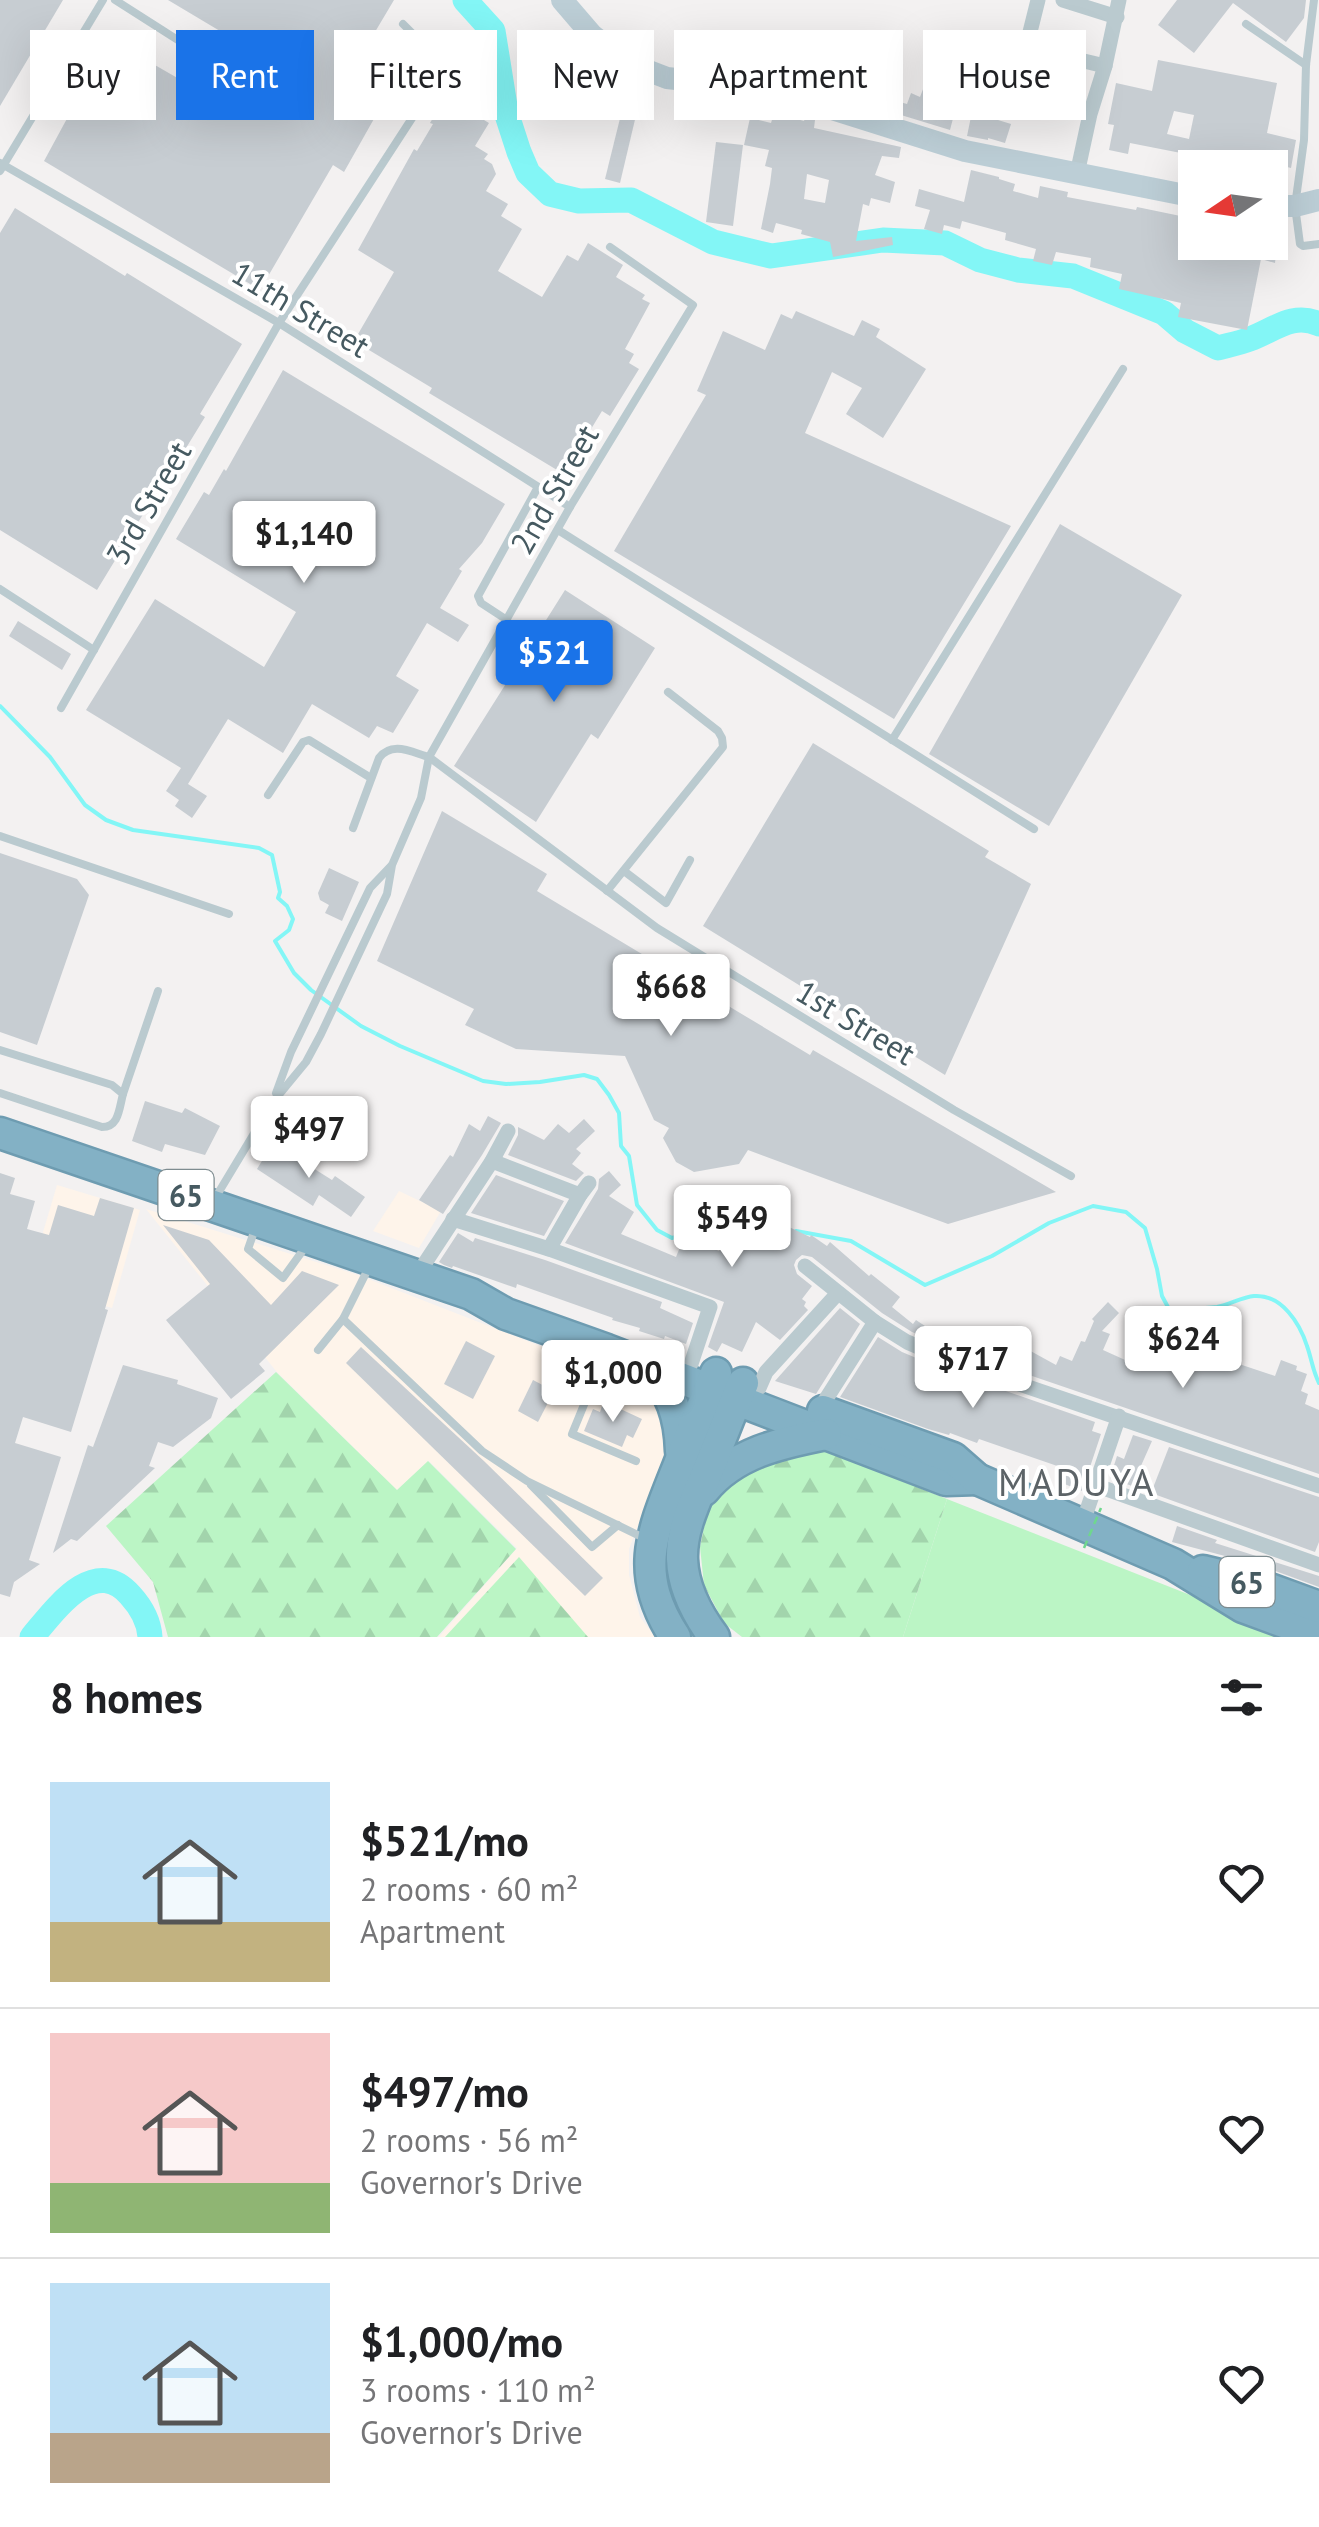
<!DOCTYPE html>
<meta charset="utf-8">
<style>
body{margin:0;font-family:"PT Sans",sans-serif;background:#f2f2f2;color:#202124;height:100vh;display:flex;flex-direction:column;font-size:38px;white-space:nowrap}
*{box-sizing:border-box;margin:0}
p{font-size:32px;color:#757577}
.icon{flex:none;width:55px;height:55px;fill:none;stroke:currentColor;stroke-width:2;stroke-linecap:round;stroke-linejoin:round}
.map{position:relative;height:1637px;overflow:hidden}
.side{display:flex;flex-direction:column;background:#fff;flex:1}
.side>*{flex:none}
.banner{position:absolute;left:30px;top:30px;width:1260px;height:90px;display:flex;gap:20px}
.needle{width:65px;rotate:257deg}
.fabs{position:absolute;left:1178px;top:150px;display:grid;gap:20px}
.fabs a{display:grid;place-items:center;width:110px;height:110px;border-radius:0px;background:#fff;box-shadow:0 10px 40px #0002;font-size:50px}
.price{position:absolute;translate:-50% -85px;padding:0 22px;border-radius:10px;background:#fff;color:#222;font-size:32px;line-height:65px;filter:drop-shadow(0 2px 5px #0008)}
.price::after{content:'';position:absolute;left:50%;top:60px;width:30px;height:22px;margin-left:-15px;background:inherit;clip-path:polygon(0 0,100% 0,50% 100%)}
.price.current{background:#1a73e8;color:#fff}
ul{padding:0;list-style:none}
li{display:flex;align-items:center;gap:30px;height:250px;padding:0 50px}
li+li{border-top:2px solid #e0e0e0}
li span{display:grid;place-items:center;flex:none;width:280px;height:200px;border-radius:0px;color:#555}
li>.icon{margin-inline-start:auto}
span .icon{width:120px;height:120px;fill:#fffc;stroke-width:1}
li b{font-size:42px}
h2{display:flex;justify-content:space-between;align-items:center;height:120px;padding:0 50px;font-size:42px}
.chip{padding:0 35px;border-radius:0px;background:#fff;box-shadow:0 10px 40px #0002;font-size:35px;line-height:90px}
.chip.current{background:#1a73e8;color:#fff}
.map>svg:first-child{display:block}
</style>
<div class="map">
<svg width="1319" height="1637" viewBox="0 0 1319 1637">
<defs>
<pattern id="forest-firs" width="22" height="20" patternUnits="userSpaceOnUse" patternTransform="scale(2.5)"><rect width="22" height="20" fill="#bbf5c5"/><path d="M5 1l3.5 6h-7zM16 11l3.5 6h-7z" fill="#a2d4ac"/></pattern>
</defs>
<rect width="100%" height="100%" fill="#f3f1f1"/>
<g fill="#fef4ea">
<polygon points="57,1185 140,1210 112,1308 28,1283"/>
<polygon points="399,1191 441,1211 419,1248 373,1231"/>
<polygon points="146,1209 358,1275 640,1385 654,1397 663,1411 667,1442 662,1463 629,1549 629,1575 640,1617 655,1637 439,1637 517,1548 429,1461 397,1490 276,1371"/>
</g>
<polygon fill="#bbf5c5" points="947,1499 1297,1637 903,1637"/>
<g fill="url(#forest-firs)">
<polygon points="276,1372 397,1490 428,1461 516,1549 437,1637 168,1637 153,1582 106,1526"/>
<polygon points="822,1449 947,1499 903,1637 742,1637 724,1623 704,1585 700,1547 708,1508 726,1479 759,1463"/>
<polygon points="519,1557 588,1637 445,1637"/>
</g>
<g fill="none" stroke-linecap="round" stroke-linejoin="round">
<g stroke="#83f6f6" stroke-width="4">
<polyline points="0,706 50,757 85,805 106,820 133,830 259,848 272,855 280,892 278,898 287,906 293,919 289,930 275,941 294,973 311,990 361,1026 400,1046 483,1081 506,1084 540,1082 584,1075 597,1079 609,1095 619,1113 621,1146 629,1156 637,1205 657,1230 672,1238 707,1229 752,1224 762,1226"/>
<path d="M 796,1231 L 851,1241 L 925,1285 L 992,1256 L 1049,1223 L 1093,1206 L 1126,1212 L 1145,1228 L 1157,1269 L 1162,1296 L 1169,1309 C 1185,1308 1202,1309 1217,1307 C 1229,1305 1242,1297 1254,1296 C 1282,1294 1300,1324 1307,1346 C 1312,1360 1312,1369 1319,1383"/>
</g>
<g stroke="#83f6f6" stroke-width="25">
<path d="M 465,0 L 493,31 L 506,112 L 519,152 L 528,173 L 550,194 L 579,201 L 631,200 L 713,242 L 771,256 L 883,240 L 945,243 L 980,260 L 1018,270 L 1073,276 L 1164,313 L 1185,331 L 1218,348 C 1229,345 1240,343 1250,339 C 1274,330 1293,312 1319,324"/>
<path d="M 32,1637 C 55,1610 94,1554 130,1595 C 141,1607 149,1621 150,1637"/>
</g>
</g>
<g fill="#c7cdd2" fill-rule="evenodd">
<polygon points="0,0 63,0 0,106"/>
<polygon points="168,0 394,0 372,37 378,41 377,44 406,62 344,172 333,165 260,290 44,161 76,102 79,104 93,74 115,42 226,106 257,53"/>
<polygon points="1177,0 1306,0 1304,18 1286,42 1233,3 1194,53 1158,25"/>
<path d="M 1158,60 L 1277,83 L 1267,133 L 1296,140 L 1291,168 L 1283,166 L 1278,191 L 1270,191 L 1270,168 L 1195,168 L 1195,182 L 1181,179 L 1186,154 L 1130,143 L 1128,154 L 1109,150 L 1114,125 L 1108,124 L 1116,83 L 1152,91 ZM 1174,111 L 1194,115 L 1189,139 L 1167,134 Z"/>
<polygon points="958,68 998,79 985,116 1011,124 1005,143 988,138 988,140 967,136 973,107 957,103 950,130 852,100 853,94 873,100 875,95 907,104 911,93 920,97 925,84 936,88 937,85 951,90"/>
<polygon points="628,86 642,90 620,183 605,179"/>
<polygon points="459,105 489,123 475,146 488,154 484,159 492,164 496,174 486,191 508,204 501,216 522,229 498,271 542,297 567,255 578,261 588,243 623,265 616,277 645,295 642,299 650,303 625,349 634,354 629,363 639,369 610,416 602,411 574,457 577,459 567,476 429,393 432,388 354,341 394,272 358,250 414,149 417,151 433,124 430,123 440,106 453,114"/>
<path d="M 774,113 L 804,121 L 805,118 L 815,120 L 814,128 L 901,147 L 899,158 L 882,156 L 875,175 L 895,182 L 890,203 L 871,198 L 869,206 L 863,204 L 856,241 L 892,237 L 893,245 L 833,257 L 830,242 L 801,234 L 802,230 L 776,223 L 773,233 L 761,229 L 770,184 L 772,168 L 765,166 L 769,150 L 744,145 L 750,118 L 771,123 ZM 807,174 L 829,180 L 825,203 L 804,199 Z"/>
<polygon points="716,142 743,145 733,226 706,222"/>
<polygon points="971,170 999,177 999,179 1015,184 1013,191 1038,198 1040,186 1068,192 1067,197 1136,210 1137,207 1195,219 1195,242 1283,242 1281,254 1276,254 1275,263 1261,259 1247,330 1178,317 1181,303 1119,289 1122,274 1090,267 1091,258 1056,252 1052,265 1033,261 1036,249 1005,240 1006,233 962,221 960,229 944,225 942,234 924,229 930,210 915,206 919,189 964,202"/>
<polygon points="15,208 125,276 127,273 242,344 200,414 205,417 175,466 173,465 97,590 0,530 0,233"/>
<polygon points="796,311 854,336 862,320 880,329 876,337 926,369 883,438 846,414 862,388 832,372 805,433 1011,526 894,719 614,551 706,395 697,391 723,331 765,350 781,314 792,319"/>
<polygon points="283,370 505,504 482,543 459,569 462,571 440,608 469,625 458,642 427,623 396,676 419,690 393,733 377,726 369,738 312,704 283,753 228,719 188,784 207,796 192,818 175,806 179,800 166,791 181,768 86,710 155,599 264,667 296,612 176,539 204,492 209,495 224,469 226,471"/>
<polygon points="1060,524 1182,595 1049,826 929,754"/>
<polygon points="565,590 655,648 598,739 591,734 536,822 454,766"/>
<polygon points="18,621 71,654 62,670 9,636"/>
<polygon points="813,743 989,851 985,857 1031,884 945,1075 703,926"/>
<polygon points="442,811 547,874 537,891 810,1055 813,1050 1056,1192 948,1224 748,1150 739,1164 694,1172 676,1162 663,1138 669,1128 654,1120 625,1056 516,1049 465,1025 474,1009 377,961"/>
<polygon points="0,853 77,879 89,895 37,1045 0,1032"/>
<polygon points="329,868 359,882 342,921 325,913 329,905 320,900 318,893"/>
<polygon points="145,1101 182,1113 185,1108 220,1126 205,1155 165,1144 162,1152 132,1141"/>
<polygon points="488,1116 501,1123 482,1155 443,1214 419,1200 450,1155 453,1157 469,1124 480,1131"/>
<polygon points="584,1119 595,1131 576,1149 581,1153 572,1164 584,1173 576,1181 508,1155 518,1135 518,1127 544,1140 558,1124 569,1133"/>
<polygon points="273,1143 332,1180 335,1176 365,1197 351,1217 319,1195 313,1206 257,1169"/>
<polygon points="609,1171 621,1185 609,1196 634,1212 621,1234 676,1257 682,1242 696,1248 698,1242 719,1251 737,1228 752,1241 764,1215 810,1237 811,1235 827,1246 830,1242 869,1276 871,1274 900,1297 892,1307 913,1324 916,1320 925,1326 919,1335 912,1332 882,1313 812,1257 802,1255 796,1260 794,1265 797,1274 812,1286 802,1299 806,1302 804,1306 808,1310 780,1340 756,1322 742,1352 722,1343 717,1352 708,1347 724,1302 565,1243 598,1189 599,1179"/>
<polygon points="0,1173 15,1178 10,1194 35,1201 27,1229 49,1235 58,1205 94,1216 100,1198 134,1208 105,1309 108,1310 71,1432 23,1417 15,1443 61,1457 29,1560 40,1564 14,1582 10,1597 0,1594"/>
<polygon points="496,1175 564,1201 544,1236 471,1213"/>
<polygon points="163,1225 209,1240 271,1305 302,1271 339,1285 259,1364 265,1371 231,1399 166,1320 210,1284"/>
<polygon points="458,1233 473,1242 475,1238 545,1260 662,1302 660,1308 693,1323 686,1344 665,1336 664,1339 639,1331 640,1328 612,1320 613,1318 517,1284 516,1288 453,1266 452,1268 444,1265 439,1262"/>
<polygon points="1108,1302 1119,1313 1102,1331 1110,1334 1103,1350 1134,1364 1146,1337 1185,1356 1189,1342 1207,1348 1237,1360 1236,1363 1275,1376 1281,1360 1297,1366 1296,1370 1307,1374 1301,1391 1308,1394 1305,1404 1319,1410 1319,1474 971,1355 987,1327 1056,1365 1060,1356 1072,1361 1081,1341 1085,1342 1094,1321 1092,1319"/>
<polygon points="840,1308 860,1324 816,1394 775,1381"/>
<polygon points="878,1337 902,1352 945,1370 1095,1422 1092,1431 1101,1434 1082,1491 1062,1483 1066,1469 979,1439 977,1443 950,1433 949,1435 928,1429 840,1397"/>
<polygon points="466,1341 495,1356 473,1399 444,1384"/>
<polygon points="361,1347 485,1462 603,1578 585,1596 346,1363"/>
<polygon points="123,1365 178,1380 177,1384 218,1398 211,1418 173,1447 158,1442 149,1466 155,1468 77,1541 71,1539 53,1553 88,1445 93,1447"/>
<polygon points="533,1380 554,1391 538,1422 518,1411"/>
<polygon points="602,1406 612,1410 614,1406 642,1419 633,1438 627,1435 622,1447 584,1431 593,1409 600,1412"/>
<polygon points="1133,1435 1152,1441 1132,1486 1110,1478 1117,1456 1124,1459"/>
<polygon points="1169,1447 1319,1497 1319,1542 1315,1552 1151,1493"/>
<polygon points="1177,1526 1217,1540 1215,1543 1319,1576 1319,1587 1259,1565 1172,1542"/>
</g>
<g fill="none" stroke-linecap="round" stroke-linejoin="round">
<defs>
<g id="highway">
<polyline points="0,1133 471,1294 506,1314 607,1350 946,1480 977,1479"/>
<path d="M 647,1367 C 672,1390 680,1418 681,1451"/>
<polyline points="823,1411 953,1458 977,1479 1173,1564 1243,1607 1319,1635"/>
<path d="M 704,1490 C 734,1453 780,1443 826,1434"/>
<polyline points="1203,1571 1253,1583 1319,1607"/>
<path d="M 675,1637 C 633,1573 652,1532 678,1467 C 690,1436 703,1405 716,1373"/>
<path d="M 714,1637 C 697,1614 683,1588 682,1559 C 681,1528 697,1498 708,1470 C 720,1441 731,1412 743,1383"/>
</g>
</defs>
<use href="#highway" stroke="#6e9cb1" stroke-width="35"/>
<g stroke="#bacacf" stroke-width="8">
<polyline points="115,0 217,65"/>
<polyline points="1314,0 1306,65 1304,140 1295,206 1300,244 1303,246 1319,244"/>
<polyline points="1246,24 1306,65"/>
<polyline points="0,163 279,323 570,507"/>
<polyline points="0,171 103,0"/>
<polyline points="558,530 1034,829"/>
<polyline points="0,589 94,650"/>
<polyline points="507,620 481,603 478,596 538,487"/>
<polyline points="61,708 279,323 442,72 439,60 403,24"/>
<polyline points="892,740 1123,369"/>
<polyline points="268,795 303,742 309,740 371,778"/>
<path d="M 353,828 L 379,758 C 392,741 411,752 429,757 L 657,928 L 954,1110 L 1071,1176"/>
<polyline points="0,836 229,914"/>
<polyline points="624,871 666,903 690,860"/>
<polyline points="607,891 723,747 722,738 718,731 668,692"/>
<path d="M 0,1050 L 112,1085 L 123,1094 C 119,1109 119,1127 102,1127 L 0,1093"/>
<polyline points="276,1093 291,1052 370,888 391,866"/>
<polyline points="123,1094 158,991"/>
<polyline points="214,1200 273,1102 306,1062 321,1034 387,894 392,865 421,798 429,757 570,507 693,305 610,247"/>
<polyline points="255,1229 248,1249 283,1278 306,1246"/>
<polyline points="343,1319 482,1451 527,1481 648,1540"/>
<polyline points="318,1350 343,1319 370,1265"/>
<polyline points="590,1390 572,1434 636,1461"/>
<polyline points="531,1485 592,1547 618,1525"/>
</g>
<g stroke="#bacacf" stroke-width="15">
<polyline points="1038,0 1027,44 1029,48 1105,66"/>
<polyline points="1063,0 1117,17"/>
<polyline points="1077,174 1090,114 1105,66 1119,0"/>
<polyline points="492,1161 580,1195"/>
<polyline points="453,1219 549,1249 710,1307 691,1364"/>
<polyline points="549,1249 580,1195 589,1183"/>
<polyline points="805,1266 875,1322 907,1342 949,1360 1319,1486"/>
<polyline points="417,1275 492,1161 508,1131"/>
<polyline points="759,1388 766,1372 838,1293"/>
<polyline points="819,1410 875,1322"/>
<polyline points="1095,1485 1319,1565"/>
<polyline points="1082,1525 1119,1416"/>
</g>
<g stroke="#bcced6" stroke-width="22">
<polyline points="562,0 592,35 628,63 667,78 739,86 794,97 965,151 1195,197"/>
<polyline points="1270,206 1295,206 1319,200"/>
</g>
<use href="#highway" stroke="#83b1c5" stroke-width="30"/>
<polyline stroke="#6fd78e" stroke-width="2.5" stroke-dasharray="8 5" stroke-linecap="butt" points="1084,1548 1101,1508"/>
</g>
<g text-anchor="middle" dominant-baseline="central" stroke-width="8" stroke-linejoin="round" paint-order="stroke">
<g fill="#fff" stroke="#7e8c90" stroke-width="2.5">
<rect x="158.5" y="1170" width="55" height="50" rx="8"/>
<rect x="1219.5" y="1557" width="55" height="50" rx="8"/>
</g>
<g font-size="30" font-weight="bold" fill="#465a61">
<text x="186" y="1195">65</text>
<text x="1247" y="1582">65</text>
</g>
<g font-size="32" fill="#465a61" stroke="#fff">
<text transform="translate(301 309) rotate(31)">11th Street</text>
<text transform="translate(554 489) rotate(-60)">2nd Street</text>
<text transform="translate(148 503) rotate(-60)">3rd Street</text>
<text transform="translate(856 1022) rotate(31)">1st Street</text>
</g>
<g font-size="38" letter-spacing="2.5" fill="#5c6367" stroke="#fff">
<text x="1077" y="1481">MADUYA</text>
</g>
</g>
</svg>
<div class="fabs">
<a><svg class="needle" viewBox="-14 -14 28 28"><path d="M0-13l5 13h-10z" fill="#e53935"/><path d="M0 13l5-13h-10z" fill="#757577"/></svg></a>
</div>
<b class="price" style="left:304px;top:586px">$1,140</b>
<b class="price current" style="left:554px;top:705px">$521</b>
<b class="price" style="left:671px;top:1039px">$668</b>
<b class="price" style="left:309px;top:1181px">$497</b>
<b class="price" style="left:732px;top:1270px">$549</b>
<b class="price" style="left:1183px;top:1391px">$624</b>
<b class="price" style="left:973px;top:1411px">$717</b>
<b class="price" style="left:613px;top:1425px">$1,000</b>
<div class="banner">
<a class="chip">Buy</a>
<a class="chip current">Rent</a>
<a class="chip">Filters</a>
<a class="chip">New</a>
<a class="chip">Apartment</a>
<a class="chip">House</a>
</div>
</div>
<section class="side">
<h2>8 homes<svg class="icon" aria-label="filters" viewBox="0 0 24 24"><path d="M4 7h16M4 17h16"/><circle cx="9" cy="7" r="2"/><circle cx="15" cy="17" r="2"/></svg></h2>
<ul>
<li><span style="background:linear-gradient(#bfe0f5 70%,#c2b280 0)"><svg class="icon" aria-label="home" viewBox="0 0 24 24"><path d="M3 11l9-7 9 7M6 9v11h12V9"/></svg></span><div><b>$521/mo</b><p>2 rooms · 60 m²</p><p>Apartment</p></div><svg class="icon" aria-label="heart" viewBox="0 0 24 24"><path d="M12 20l-8-8c-3-5 5-10 8-4 3-6 11-1 8 4z"/></svg></li>
<li><span style="background:linear-gradient(#f6c9c9 75%,#8fb573 0)"><svg class="icon" aria-label="home" viewBox="0 0 24 24"><path d="M3 11l9-7 9 7M6 9v11h12V9"/></svg></span><div><b>$497/mo</b><p>2 rooms · 56 m²</p><p>Governor's Drive</p></div><svg class="icon" aria-label="heart" viewBox="0 0 24 24"><path d="M12 20l-8-8c-3-5 5-10 8-4 3-6 11-1 8 4z"/></svg></li>
<li><span style="background:linear-gradient(#bfe0f5 75%,#b9a48a 0)"><svg class="icon" aria-label="home" viewBox="0 0 24 24"><path d="M3 11l9-7 9 7M6 9v11h12V9"/></svg></span><div><b>$1,000/mo</b><p>3 rooms · 110 m²</p><p>Governor's Drive</p></div><svg class="icon" aria-label="heart" viewBox="0 0 24 24"><path d="M12 20l-8-8c-3-5 5-10 8-4 3-6 11-1 8 4z"/></svg></li>
</ul>
</section>
